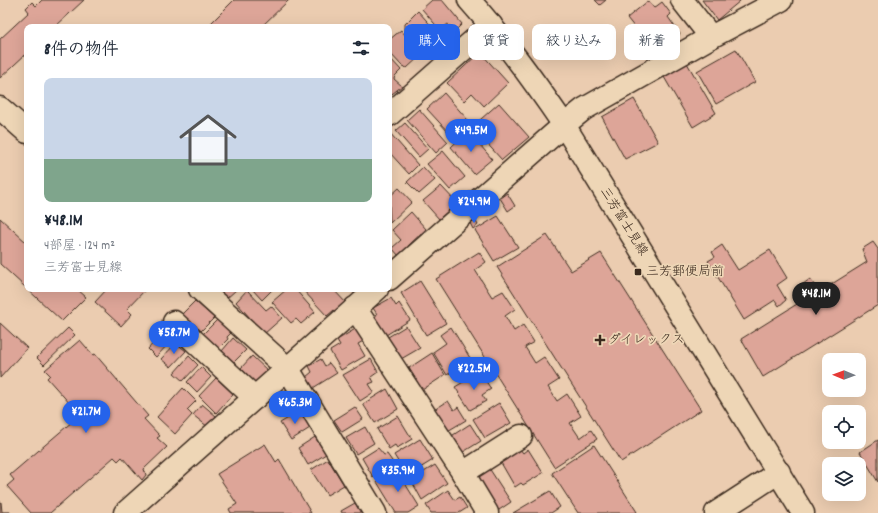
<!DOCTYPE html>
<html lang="ja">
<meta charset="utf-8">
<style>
body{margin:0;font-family:Dekko,"Klee One",sans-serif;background:#f6f6f7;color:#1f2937;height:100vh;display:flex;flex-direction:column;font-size:15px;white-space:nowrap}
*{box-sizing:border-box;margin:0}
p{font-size:13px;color:#747a83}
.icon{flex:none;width:22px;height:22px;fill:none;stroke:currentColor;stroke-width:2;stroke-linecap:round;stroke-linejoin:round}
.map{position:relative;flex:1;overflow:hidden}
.sheet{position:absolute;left:24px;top:24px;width:368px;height:268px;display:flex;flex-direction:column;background:#fff;border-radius:8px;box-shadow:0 4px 16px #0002}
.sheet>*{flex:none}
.guide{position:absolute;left:404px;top:24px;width:380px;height:36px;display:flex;gap:8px}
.needle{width:26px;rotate:271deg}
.tools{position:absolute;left:822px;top:353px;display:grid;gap:8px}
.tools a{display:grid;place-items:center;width:44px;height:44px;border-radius:8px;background:#fff;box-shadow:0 4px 16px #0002;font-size:20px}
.price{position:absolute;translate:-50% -34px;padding:0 9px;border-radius:14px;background:#2563eb;color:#fff;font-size:13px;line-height:26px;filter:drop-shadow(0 1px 2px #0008)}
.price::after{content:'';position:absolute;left:50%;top:24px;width:12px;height:9px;margin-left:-6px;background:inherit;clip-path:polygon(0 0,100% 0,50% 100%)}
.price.active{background:#222;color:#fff}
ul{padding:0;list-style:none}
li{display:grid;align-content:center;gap:8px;height:212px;padding:0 20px}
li+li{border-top:1px solid #e0e1e3}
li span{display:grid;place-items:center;height:124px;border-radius:8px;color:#555}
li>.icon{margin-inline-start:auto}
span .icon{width:72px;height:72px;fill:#fffc;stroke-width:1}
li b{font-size:17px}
h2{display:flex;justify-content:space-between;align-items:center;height:48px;padding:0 20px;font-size:17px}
.tag{padding:0 14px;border-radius:8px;background:#fff;box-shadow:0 4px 16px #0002;font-size:14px;line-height:36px}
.tag.active{background:#2563eb;color:#fff}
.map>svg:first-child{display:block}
</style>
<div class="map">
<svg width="878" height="513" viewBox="0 0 878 513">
<rect width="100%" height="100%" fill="#ebccb0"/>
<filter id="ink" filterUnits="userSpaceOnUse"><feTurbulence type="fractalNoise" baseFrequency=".025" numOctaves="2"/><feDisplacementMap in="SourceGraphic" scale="8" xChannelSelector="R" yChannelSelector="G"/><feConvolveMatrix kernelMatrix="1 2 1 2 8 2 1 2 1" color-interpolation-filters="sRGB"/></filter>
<g filter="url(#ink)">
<g fill="#dda598" stroke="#3b2a1e">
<polygon points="42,0 84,0 55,27 27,27 27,53 0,78 0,39 29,12 26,8 32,2 36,6"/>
<polygon points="234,0 289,0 261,27 207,27"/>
<polygon points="432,0 442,0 462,24 455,31 448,24 440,30 422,9"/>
<polygon points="595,0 606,0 600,5"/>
<polygon points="702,0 740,0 740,1 717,20"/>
<polygon points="648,1 654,8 662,2 671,14 668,17 680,34 655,53 627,18"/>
<polygon points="418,11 435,30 436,34 439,38 429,46 430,48 425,53 405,30 405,24"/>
<polygon points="401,30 419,52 419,57 407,68 402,66 389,52 389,40"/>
<polygon points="736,49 755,82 716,104 697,71"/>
<polygon points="480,52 508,83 484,106 472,93 464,101 447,83"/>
<polygon points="389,57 401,70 395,76 394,79 402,86 392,94 389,91"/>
<polygon points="687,63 716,113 693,127 664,77"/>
<polygon points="444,93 467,119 450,134 427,109"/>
<polygon points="634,99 658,142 625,159 602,117"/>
<polygon points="499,103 529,137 502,160 472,127"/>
<polygon points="419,109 448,142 436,153 407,120"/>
<polygon points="405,123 428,149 419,157 396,131"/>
<polygon points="468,131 492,159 474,174 451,147"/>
<polygon points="389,132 418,165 409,174 389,152"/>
<polygon points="443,151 465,177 450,190 427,164"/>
<polygon points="423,167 435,180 419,194 407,182"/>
<polygon points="441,186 457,203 439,219 423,201"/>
<polygon points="399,188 412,202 390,223 389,197"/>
<polygon points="507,193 515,206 508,211 500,198"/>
<polygon points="411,212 426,229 408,246 409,247 399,256 392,248 401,240 392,230"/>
<polygon points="498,216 518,247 494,261 475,230"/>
<polygon points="0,218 27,243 27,289 77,289 86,297 62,321 0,264"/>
<polygon points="475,220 478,225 473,229 470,223"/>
<polygon points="547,235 571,271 601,253 701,410 621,462 497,267"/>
<polygon points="873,242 878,249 878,305 763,377 741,339 805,299 799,287 810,279 819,292 867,262 862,249"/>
<polygon points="722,245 738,270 770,250 787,278 777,285 786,300 779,306 775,300 744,320 708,261 715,257 712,252"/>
<polygon points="479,252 486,262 475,270 492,297 503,291 515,309 505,316 514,331 523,325 534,342 525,347 535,363 544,357 559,380 548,387 557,401 567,394 581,416 570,423 580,438 591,430 597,439 554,467 436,279"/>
<polygon points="420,281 446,323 426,335 401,293"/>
<polygon points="107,289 146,289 127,309 132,314 121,326 95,302"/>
<polygon points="215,289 237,289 225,300"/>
<polygon points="252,289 273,289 262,300"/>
<polygon points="287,289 295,289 315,312 301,324 296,319 291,323 272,302"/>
<polygon points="302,289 333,289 347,304 336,313 334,310 327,316"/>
<polygon points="350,289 362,289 356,295"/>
<polygon points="247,290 266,310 271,306 282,318 264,334 236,302"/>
<polygon points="391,298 396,306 399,303 410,320 386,335 375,317 377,314 373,308"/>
<polygon points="195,301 214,318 200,332 181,315"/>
<polygon points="218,319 232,332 227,337 228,339 219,348 203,334"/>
<polygon points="0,323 27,348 0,378"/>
<polygon points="406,326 420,348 401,359 388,337"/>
<polygon points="451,327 475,366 463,374 459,367 447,375 433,352 446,343 440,335"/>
<polygon points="68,328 75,335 44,365 37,358"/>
<polygon points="357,328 365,340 358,344 365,356 341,370 330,351 340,345 337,340"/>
<polygon points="163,332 172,340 156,357 148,349"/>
<polygon points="233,338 246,350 234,362 222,351"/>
<polygon points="80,340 93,355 95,354 148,416 144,419 160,436 157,438 167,447 144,469 146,475 142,480 122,457 118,461 114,457 50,513 31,513 7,486 14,480 10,475 80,415 47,378 50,375 45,370"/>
<polygon points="176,343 186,351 171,367 161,359"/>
<polygon points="432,353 445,375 422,390 409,368"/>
<polygon points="189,356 198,365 183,381 174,373"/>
<polygon points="252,356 268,371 256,383 241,368"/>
<polygon points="321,359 325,366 329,363 337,373 313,388 306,377 312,372 309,366"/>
<polygon points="371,359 378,372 371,377 374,382 369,384 374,392 360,401 343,375"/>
<polygon points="201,367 211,377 197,392 187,382"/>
<polygon points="480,372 491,389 482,395 486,401 470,410 455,387"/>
<polygon points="216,378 233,394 216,413 199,396"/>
<polygon points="183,388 196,401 187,410 192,415 175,434 157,417"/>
<polygon points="289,388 300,405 279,418 268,401"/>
<polygon points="387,389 398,409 375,423 363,404"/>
<polygon points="448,401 454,410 458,407 466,420 446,432 434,410"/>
<polygon points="499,403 511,423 485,438 473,419"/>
<polygon points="202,404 216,416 208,427 193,415"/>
<polygon points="355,407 363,419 342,432 334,420"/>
<polygon points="300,411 310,428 291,440 280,423"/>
<polygon points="398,416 412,439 397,448 395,445 389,449 377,429"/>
<polygon points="470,424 481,441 460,454 450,437"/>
<polygon points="365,427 374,443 356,454 346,438"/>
<polygon points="315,437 326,454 308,465 298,448"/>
<polygon points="420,439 433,460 407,476 394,455"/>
<polygon points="878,440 878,482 860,452"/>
<polygon points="265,444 276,462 279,459 311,513 231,513 229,509 237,504 217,474"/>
<polygon points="594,445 637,512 636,513 578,513 552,473"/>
<polygon points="378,448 384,455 387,454 392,461 391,466 373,477 362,458"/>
<polygon points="520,449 523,453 528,449 543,473 523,485 521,483 515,487 500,461"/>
<polygon points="328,459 344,485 327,495 311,470"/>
<polygon points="435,465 447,483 422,500 411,480"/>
<polygon points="489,468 511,502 496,512 475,477"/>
<polygon points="396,469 419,506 408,513 396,513 377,482"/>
<polygon points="448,490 455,500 460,497 467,508 459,513 431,513 426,505"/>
<polygon points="550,491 560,507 551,513 513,513"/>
<polygon points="0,502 1,502 2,512 10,512 10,513 0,513"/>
<polygon points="355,503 361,513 342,513 341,511"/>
</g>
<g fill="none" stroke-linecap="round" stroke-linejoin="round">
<defs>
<g id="minor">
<polyline points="682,0 711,37"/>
<polyline points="0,108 27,132"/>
<polyline points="389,115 491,25"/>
<polyline points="389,279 564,125 584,109 711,37 781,0"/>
<polyline points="200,289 288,369 375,513"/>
<polyline points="355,308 463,473 487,513"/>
<polyline points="174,322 255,398"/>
<polyline points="463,473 521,436"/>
<polyline points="125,513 377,289"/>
<polyline points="716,513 779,472"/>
</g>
<path id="secondary" d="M 469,0 C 504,39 534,81 564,125 L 803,513"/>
</defs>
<use href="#minor" stroke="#3b2a1e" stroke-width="25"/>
<use href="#secondary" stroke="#3b2a1e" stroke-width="25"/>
<use href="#minor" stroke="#eed6b6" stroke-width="22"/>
<use href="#secondary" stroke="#eed6b6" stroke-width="22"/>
</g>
</g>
<g fill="#3b2a1e" stroke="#eed6b6" stroke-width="1.5">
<rect x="634" y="268" width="8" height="8" rx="2"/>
<path d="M598 334h4v4h4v4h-4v4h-4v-4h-4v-4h4z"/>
</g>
<g text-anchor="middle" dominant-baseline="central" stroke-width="3.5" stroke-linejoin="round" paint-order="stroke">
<g font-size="13" fill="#3b2a1e" stroke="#eed6b6">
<text transform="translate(623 222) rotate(58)">三芳富士見線</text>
</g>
<g font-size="13" fill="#3b2a1e" stroke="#eed6b6" text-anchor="start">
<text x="646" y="272">三芳郵便局前</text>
<text x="608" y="340">ダイレックス</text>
</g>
</g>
</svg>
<div class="tools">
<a><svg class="needle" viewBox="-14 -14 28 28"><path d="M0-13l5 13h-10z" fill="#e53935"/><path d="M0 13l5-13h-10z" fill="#747a83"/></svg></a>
<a><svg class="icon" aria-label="locate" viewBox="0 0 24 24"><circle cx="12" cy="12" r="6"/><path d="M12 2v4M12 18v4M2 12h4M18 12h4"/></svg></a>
<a><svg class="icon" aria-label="layers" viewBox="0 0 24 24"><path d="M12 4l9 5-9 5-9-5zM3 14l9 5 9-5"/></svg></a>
</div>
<b class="price" style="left:471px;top:153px">¥49.5M</b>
<b class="price" style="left:474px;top:224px">¥24.9M</b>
<b class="price active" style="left:816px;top:316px">¥48.1M</b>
<b class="price" style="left:174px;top:355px">¥58.7M</b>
<b class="price" style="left:474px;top:391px">¥22.5M</b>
<b class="price" style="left:295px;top:425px">¥65.3M</b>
<b class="price" style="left:86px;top:434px">¥21.7M</b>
<b class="price" style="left:398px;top:493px">¥35.9M</b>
<div class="guide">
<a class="tag active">購入</a>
<a class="tag">賃貸</a>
<a class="tag">絞り込み</a>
<a class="tag">新着</a>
</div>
<section class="sheet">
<h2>8件の物件<svg class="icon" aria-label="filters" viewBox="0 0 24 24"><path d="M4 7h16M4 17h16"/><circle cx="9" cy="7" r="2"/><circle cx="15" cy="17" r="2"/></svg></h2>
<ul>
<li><span style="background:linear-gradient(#c9d6e8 65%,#7fa58c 0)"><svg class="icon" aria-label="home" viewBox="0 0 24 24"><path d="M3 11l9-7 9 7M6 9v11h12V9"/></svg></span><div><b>¥48.1M</b><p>4部屋 · 124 m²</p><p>三芳富士見線</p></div></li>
</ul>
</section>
</div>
